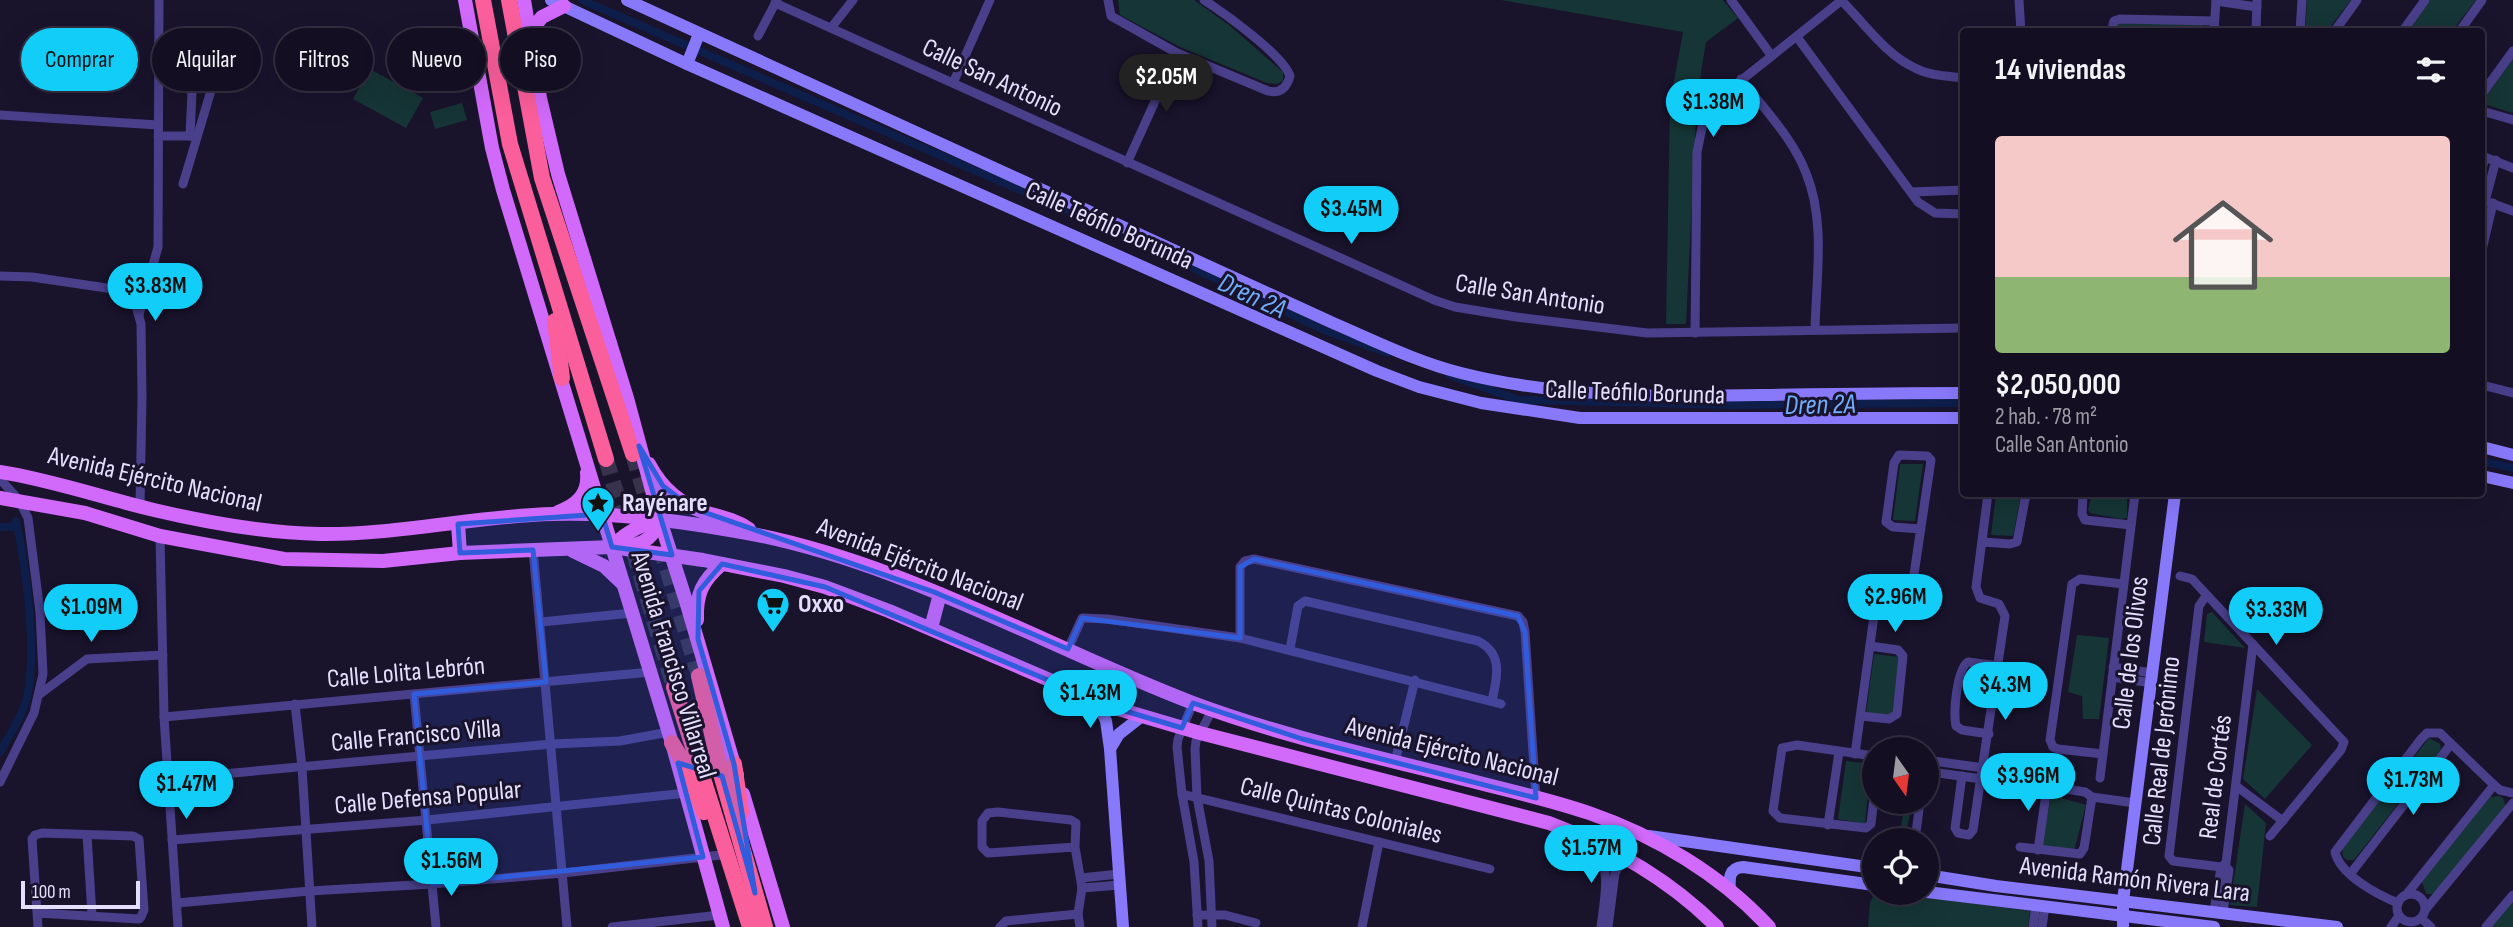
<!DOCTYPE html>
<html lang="es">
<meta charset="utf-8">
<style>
body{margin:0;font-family:"Sofia Sans Condensed",sans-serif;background:#1c172a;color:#f1f3f6;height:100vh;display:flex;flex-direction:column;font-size:26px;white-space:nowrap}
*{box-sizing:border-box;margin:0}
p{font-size:23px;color:#9d9ca5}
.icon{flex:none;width:38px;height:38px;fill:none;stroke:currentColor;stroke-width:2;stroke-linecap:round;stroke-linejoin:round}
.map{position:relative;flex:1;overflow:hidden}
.drawer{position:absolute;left:1960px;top:28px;width:525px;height:469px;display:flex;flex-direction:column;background:#130e21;border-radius:7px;box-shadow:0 7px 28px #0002,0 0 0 2px #322e3f}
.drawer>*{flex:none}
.banner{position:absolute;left:21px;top:28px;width:665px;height:63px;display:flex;gap:14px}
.needle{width:46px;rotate:166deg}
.controls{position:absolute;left:1862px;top:737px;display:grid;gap:14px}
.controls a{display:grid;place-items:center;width:77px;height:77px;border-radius:50%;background:#130e21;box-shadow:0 7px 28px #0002,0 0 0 2px #322e3f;font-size:35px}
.scale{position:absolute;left:21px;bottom:18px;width:119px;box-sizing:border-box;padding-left:7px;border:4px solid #e5dffe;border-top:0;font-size:19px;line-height:24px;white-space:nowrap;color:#e5dffe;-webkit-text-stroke:5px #19132c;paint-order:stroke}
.price{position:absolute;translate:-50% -60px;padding:0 16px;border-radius:24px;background:#11cdf8;color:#111;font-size:23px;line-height:46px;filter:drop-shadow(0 2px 4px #0008)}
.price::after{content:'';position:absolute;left:50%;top:42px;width:21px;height:16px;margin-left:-10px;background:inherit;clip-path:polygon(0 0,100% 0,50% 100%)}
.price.on{background:#222;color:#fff}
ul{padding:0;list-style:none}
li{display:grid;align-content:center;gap:14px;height:371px;padding:0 35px}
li+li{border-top:2px solid #322e3f}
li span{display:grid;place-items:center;height:217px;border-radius:7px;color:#555}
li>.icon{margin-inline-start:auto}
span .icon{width:126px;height:126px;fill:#fffc;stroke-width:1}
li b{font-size:30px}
h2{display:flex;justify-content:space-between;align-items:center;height:84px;padding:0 35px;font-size:30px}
.chip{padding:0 24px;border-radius:32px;background:#130e21;box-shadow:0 7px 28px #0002,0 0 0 2px #322e3f;font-size:24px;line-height:63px}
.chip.on{background:#11cdf8;color:#111}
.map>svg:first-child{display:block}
</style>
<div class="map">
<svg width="2513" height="927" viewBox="0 0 2513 927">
<rect width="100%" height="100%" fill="#19132c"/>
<g fill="#163536">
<polygon points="1118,0 1194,0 1229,25 1283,72 1283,81 1277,84 1267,83 1180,47 1120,15"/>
<polygon points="1501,0 1723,0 1738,18 1706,42 1697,97 1686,324 1666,324 1670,103 1683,32"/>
<polygon points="2307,0 2351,0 2327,31 2305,32"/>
<polygon points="2430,0 2476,0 2452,31 2407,32"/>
<polygon points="2123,22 2202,25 2208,28 2209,31 2116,32 2117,25"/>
<polygon points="2513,58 2513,112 2512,113 2484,104 2484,100"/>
<polygon points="370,69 423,98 406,128 353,99"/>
<polygon points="462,103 467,120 435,129 430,112"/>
<polygon points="1900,464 1923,464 1915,521 1893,520"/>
<polygon points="1996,494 2021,494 2013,536 1991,535"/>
<polygon points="2092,494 2127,494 2127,518 2121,519 2090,513 2088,510"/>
<polygon points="2212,612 2245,648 2204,642 2207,614"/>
<polygon points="2077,635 2109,638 2099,719 2083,719 2082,696 2068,692"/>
<polygon points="1874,654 1900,657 1892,715 1866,713"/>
<polygon points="2257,689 2312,745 2265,799 2243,779"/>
<polygon points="2429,738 2440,744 2441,749 2354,860 2347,860 2343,857 2342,847"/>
<polygon points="1846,761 1871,764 1865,824 1838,819"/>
<polygon points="2051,795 2086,805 2074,851 2042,846"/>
<polygon points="2499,796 2503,798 2506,806 2434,894 2426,894 2422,882 2490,797"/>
<polygon points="1905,802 1912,802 1905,840 1899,840"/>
<polygon points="2245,804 2266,823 2257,907 2230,905"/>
<polygon points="1875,893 1895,893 2030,911 2028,927 1868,927 1870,902"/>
<polygon points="2513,901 2513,927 2491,927"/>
</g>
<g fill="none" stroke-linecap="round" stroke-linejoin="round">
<g stroke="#0d1e4b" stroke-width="8">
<polyline points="582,0 1117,232 1324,330 1388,353"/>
<polyline points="1449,375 1519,400 1734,405 1964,403"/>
<polyline points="2482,461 2513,468"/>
<polyline points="0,527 17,527"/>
<path d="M 0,752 C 8,737 20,720 25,704 C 39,661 26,566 16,521"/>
</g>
<g stroke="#38324c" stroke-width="16" stroke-dasharray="16 8" stroke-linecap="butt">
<polyline points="633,454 699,676"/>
<polyline points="606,459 674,687"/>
</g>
<g stroke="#493f8a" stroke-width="9">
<path d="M 1108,0 L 1111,16 L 1177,53 L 1268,91 C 1280,94 1287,88 1290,76 C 1283,55 1224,13 1204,0"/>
<polyline points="1731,0 1771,55"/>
<polyline points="2019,0 2021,32"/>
<path d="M 1842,1 C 1864,23 1886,55 1915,68 C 1930,76 1947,76 1964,78"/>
<polyline points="2216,1 2257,7"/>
<polyline points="775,3 1434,300 1455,307 1516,317 1647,333 1964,328"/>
<polyline points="831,28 853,0"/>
<polyline points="2111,32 2114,21 2120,19 2214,21"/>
<polyline points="2214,32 2216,0"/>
<polyline points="2256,32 2257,0"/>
<polyline points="2300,32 2302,0"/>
<polyline points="2334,32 2357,0"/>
<polyline points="2402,32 2425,0"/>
<polyline points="2459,32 2482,0"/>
<polyline points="758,36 777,0"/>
<polyline points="1797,37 1918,202 1935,213 1964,214"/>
<path d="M 1741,79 C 1763,108 1793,138 1806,173 C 1826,221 1816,279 1815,330"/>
<polyline points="953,83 990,0"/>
<polyline points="2482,94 2513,51"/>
<polyline points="2482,111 2513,120"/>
<polyline points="0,115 158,125"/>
<polyline points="158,136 195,136"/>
<polyline points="190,136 194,48"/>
<polyline points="2482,156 2513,168"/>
<polyline points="1127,163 1177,53"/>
<polyline points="2482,169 2485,157"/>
<polyline points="183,184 219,64 194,48"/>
<polyline points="1911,192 1964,190"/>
<polyline points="2485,201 2496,160"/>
<polyline points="2488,202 2513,211"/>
<polyline points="2482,250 2493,203"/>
<polyline points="0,276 32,277 120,290 136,306 141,324 142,397 140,506"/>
<polyline points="139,315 158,247 159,0"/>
<polyline points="1695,333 1697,152 1703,123 1719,98 1842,0"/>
<polyline points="2482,385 2513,393"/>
<polyline points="0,479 19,500 28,518 40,612 43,674 34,713 0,782"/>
<polyline points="2083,494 2082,514 2085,520 2131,525"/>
<polyline points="160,536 164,717 178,927"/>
<polyline points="1983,542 2010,544 2017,542 2026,494"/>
<polyline points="533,550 567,927"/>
<polyline points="2180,576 2192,579 2344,742 2341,750 2270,836"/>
<polyline points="2206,596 2199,606 2169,856 2173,861 2221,867 2224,865"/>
<polyline points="541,622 632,613"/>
<polyline points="1240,638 1240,567 1245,561 1254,559 1518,616 1523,622 1525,632 1536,798"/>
<polyline points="1068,649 1082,618 1108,619 1240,638 1501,704"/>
<path d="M 1290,649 L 1298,606 L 1305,601 L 1478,641 C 1504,654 1497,678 1492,701"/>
<polyline points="2113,667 2152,673"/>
<polyline points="2112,677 2152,683"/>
<polyline points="40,694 87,659 163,655"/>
<polyline points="414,694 436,927"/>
<polyline points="1193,703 1178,739 1177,747 1182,794 1194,862 1198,927"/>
<polyline points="295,704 302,767 312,927"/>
<polyline points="1861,716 1889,719 1897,714 1903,656 1898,650 1870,646"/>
<polyline points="164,717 651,672"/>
<path d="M 1989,734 L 1962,730 L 1956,726 C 1953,712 1957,669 1968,662 L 1999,666"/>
<path d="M 1855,754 L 1877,594 C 1884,580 1900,593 1912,585 L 1913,581 L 1931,460 L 1927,456 L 1899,455 L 1894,463 L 1886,522 L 1893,527 L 1921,529"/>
<polyline points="2103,754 2058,749 2053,747 2050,740 2072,584 2080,579 2123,584"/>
<polyline points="1874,756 1797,745 1782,748 1773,811 1780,818 1866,828 1871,824 1874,798"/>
<polyline points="1933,761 1984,768"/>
<polyline points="1395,762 1415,680"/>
<polyline points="1931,772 1982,779"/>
<polyline points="1962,776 1955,828 1958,833 1969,835 1973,830 2005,616 1999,604 1980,598 1976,587 1988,494"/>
<polyline points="2100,778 2135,494"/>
<polyline points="167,779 552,744 620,741 669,732"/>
<polyline points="2236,786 2283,821"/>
<polyline points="1182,794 1490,869"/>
<polyline points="1828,825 1839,752"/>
<polyline points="87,835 92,915"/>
<polyline points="172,840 427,820 687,793"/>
<polyline points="1915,840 1920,802"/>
<path d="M 1596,843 C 1611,873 1605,895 1601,927"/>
<polyline points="1075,847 988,853 982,847 982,821 988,813 998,812 1071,820 1076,823 1075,847 1082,888 1078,914 1080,927"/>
<polyline points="2020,847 2080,854 2084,848 2092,797"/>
<polyline points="2038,850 2046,794 2052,787 2085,792 2092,797 2135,803"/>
<polyline points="2351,873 2451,744"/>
<polyline points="1081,878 1119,874"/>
<polyline points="1082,888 1120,885"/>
<circle cx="2411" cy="908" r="14"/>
<polyline points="2406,895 2494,785"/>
<polyline points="177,903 310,891 432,884 563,873 721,855"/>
<path d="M 2398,903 C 2378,895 2340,875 2335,852 L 2421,739 L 2427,733 L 2440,733 L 2494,785 L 2500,790 L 2513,793"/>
<polyline points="2426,909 2513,803"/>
<polyline points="2214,912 2221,867"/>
<polyline points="37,913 139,919 141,917 144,910 139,839 133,836 42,833 35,835 32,839 38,927"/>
<polyline points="2223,913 2229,870 2224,865 2226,863 2253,644"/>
<polyline points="1197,915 1225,915 1256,923"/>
<polyline points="2421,918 2431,927"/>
<polyline points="612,927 720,915"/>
<polyline points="1000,927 1006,921 1078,914"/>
<polyline points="1212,927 1209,861 1197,797 1195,749 1196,741 1212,710"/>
<polyline points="1362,927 1379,842"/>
<polyline points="1608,927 1615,873 1625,857"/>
<polyline points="2033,927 2036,905"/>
<polyline points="2042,927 2045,906"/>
<polyline points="2391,927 2399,916"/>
<polyline points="2486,927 2513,895"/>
</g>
<g stroke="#8879fb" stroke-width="12">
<polyline points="551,0 687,64 1377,371 1419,387 1481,403 1580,418 1964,418"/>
<path d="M 627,0 L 1333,323 C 1375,341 1417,362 1461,373 C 1560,398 1661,397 1762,395 C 1829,394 1896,393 1964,393"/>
<polyline points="687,64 699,34"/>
<polyline points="2482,447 2513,455"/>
<polyline points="2482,476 2513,483"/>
<polyline points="1097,701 1106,721 1110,749 1123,927"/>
<polyline points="1110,749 1119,734 1142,716"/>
<polyline points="1649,836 1874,868"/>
<polyline points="1927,875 1996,886 2337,927"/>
<path d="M 1730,890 C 1729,878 1729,868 1743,867 L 1874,885"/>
<polyline points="1927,892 2214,927"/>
<polyline points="2123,927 2123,901 2175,494"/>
</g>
<g stroke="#d169fb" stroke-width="14">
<polyline points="465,0 492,148 503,190 672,743 723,927"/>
<polyline points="524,0 540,98 558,174 627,398 660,520 686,601 737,775"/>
<polyline points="529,33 542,17 564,6"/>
<path d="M 649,464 C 662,489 681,505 707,513 C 722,517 736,520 749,529"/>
<path d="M 0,472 C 52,480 103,498 154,510 C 209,523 264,533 320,534 C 399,535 475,516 553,514 C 612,512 672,520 730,530 C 893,556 1041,645 1193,703 C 1284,737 1378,757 1472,781 C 1511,791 1551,800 1589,813 C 1656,836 1721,875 1769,927"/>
<path d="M 0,498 L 85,513 L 160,536 L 284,559 L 383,561 L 460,553 L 612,547 L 703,560 L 784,576 L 825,587 L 889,611 L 1115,708 L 1200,733 L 1549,823 C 1611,846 1669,879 1717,927"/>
<path d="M 558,512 C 577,505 589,494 587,473"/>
<polyline points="458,524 460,553"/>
<path d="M 629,546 C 647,543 653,536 660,520"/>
<path d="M 612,547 C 624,534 635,528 652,522"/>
<polyline points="573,551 604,566 623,584"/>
<path d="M 697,620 C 696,594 702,581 722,564"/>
<polyline points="931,628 940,594"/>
<polyline points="743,794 783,927"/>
</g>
<g stroke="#fa5e9b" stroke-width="16">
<polyline points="483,0 510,144 606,459"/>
<polyline points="509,0 542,178 633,454"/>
<polyline points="555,321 562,378"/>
<polyline points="699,676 721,774 765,927"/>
<polyline points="674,687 750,927"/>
<polyline points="672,743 684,763 704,812"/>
<polyline points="734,764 741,812"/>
</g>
</g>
<path fill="#315cdc" fill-opacity="0.2" stroke="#315cdc" stroke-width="5" stroke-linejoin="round" d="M 639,446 L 663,486 L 692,508 L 934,592 L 1068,649 L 1082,618 L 1240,638 L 1240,567 L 1254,559 L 1518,616 L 1525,632 L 1536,798 L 1302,739 L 1193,703 L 1182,728 L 1115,708 L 825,587 L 722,564 L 699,591 L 698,639 L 734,764 L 755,893 L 722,776 L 678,763 L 703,857 L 432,884 L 414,694 L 546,682 L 533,550 L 460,553 L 458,524 L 602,514 L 612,547 L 672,555 Z"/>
<defs>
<symbol id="sight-pin" viewBox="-11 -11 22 30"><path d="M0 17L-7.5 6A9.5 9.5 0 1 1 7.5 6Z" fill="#11cdf8" stroke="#19132c"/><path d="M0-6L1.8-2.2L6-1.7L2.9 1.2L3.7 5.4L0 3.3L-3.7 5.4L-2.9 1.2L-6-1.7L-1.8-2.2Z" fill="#111"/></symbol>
<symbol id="supermarket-pin" viewBox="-11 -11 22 30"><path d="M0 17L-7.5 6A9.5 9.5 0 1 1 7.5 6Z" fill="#11cdf8" stroke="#19132c"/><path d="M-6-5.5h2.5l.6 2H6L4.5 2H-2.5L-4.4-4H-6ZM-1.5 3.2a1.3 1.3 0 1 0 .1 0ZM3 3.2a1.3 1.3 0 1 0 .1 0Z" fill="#111"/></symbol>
</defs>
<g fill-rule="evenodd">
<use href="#sight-pin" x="579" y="484" width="38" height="52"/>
<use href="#supermarket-pin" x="754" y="585" width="38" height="52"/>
</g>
<g text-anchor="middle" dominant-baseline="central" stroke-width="6" stroke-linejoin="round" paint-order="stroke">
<g font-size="26" fill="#e5dffe" stroke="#19132c">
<text transform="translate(992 78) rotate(25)">Calle San Antonio</text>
<text transform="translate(1109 226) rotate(24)">Calle Teófilo Borunda</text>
<text transform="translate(1530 295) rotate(9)">Calle San Antonio</text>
<text transform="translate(1635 393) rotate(2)">Calle Teófilo Borunda</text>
<text transform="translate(155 480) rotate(13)">Avenida Ejército Nacional</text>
<text transform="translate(920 565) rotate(21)">Avenida Ejército Nacional</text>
<text transform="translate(2131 653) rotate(-83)">Calle de los Olivos</text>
<text transform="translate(673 665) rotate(73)">Avenida Francisco Villarreal</text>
<text transform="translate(406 673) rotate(-5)">Calle Lolita Lebrón</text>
<text transform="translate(416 736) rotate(-5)">Calle Francisco Villa</text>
<text transform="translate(2162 751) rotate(-84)">Calle Real de Jerónimo</text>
<text transform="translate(1452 752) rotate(14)">Avenida Ejército Nacional</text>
<text transform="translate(2216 777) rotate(-83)">Real de Cortés</text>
<text transform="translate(428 798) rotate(-5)">Calle Defensa Popular</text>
<text transform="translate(1341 811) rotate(14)">Calle Quintas Coloniales</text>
<text transform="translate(2135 880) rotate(7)">Avenida Ramón Rivera Lara</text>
</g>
<g font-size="26" font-weight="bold" fill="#e5dffe" stroke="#19132c" text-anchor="start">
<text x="622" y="503">Rayénare</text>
<text x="798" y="604">Oxxo</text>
</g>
<g font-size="28" font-style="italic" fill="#70aefb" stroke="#19132c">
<text transform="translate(1252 296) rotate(25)">Dren 2A</text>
<text transform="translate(1820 405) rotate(-1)">Dren 2A</text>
</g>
</g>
</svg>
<div class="controls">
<a><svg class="needle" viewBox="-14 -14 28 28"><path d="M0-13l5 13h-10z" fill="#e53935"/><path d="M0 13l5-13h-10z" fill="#9d9ca5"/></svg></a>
<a><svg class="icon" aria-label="locate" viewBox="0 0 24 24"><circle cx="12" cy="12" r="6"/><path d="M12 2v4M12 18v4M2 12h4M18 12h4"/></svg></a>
</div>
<div class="scale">100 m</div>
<b class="price on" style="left:1166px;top:114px">$2.05M</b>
<b class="price" style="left:1713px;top:139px">$1.38M</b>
<b class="price" style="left:1351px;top:246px">$3.45M</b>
<b class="price" style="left:155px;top:323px">$3.83M</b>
<b class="price" style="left:1895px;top:634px">$2.96M</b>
<b class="price" style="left:91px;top:644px">$1.09M</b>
<b class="price" style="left:2276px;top:647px">$3.33M</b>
<b class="price" style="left:2005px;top:722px">$4.3M</b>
<b class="price" style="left:1090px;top:730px">$1.43M</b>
<b class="price" style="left:2028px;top:813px">$3.96M</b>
<b class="price" style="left:2413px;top:817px">$1.73M</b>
<b class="price" style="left:186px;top:821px">$1.47M</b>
<b class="price" style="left:1591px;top:885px">$1.57M</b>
<b class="price" style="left:451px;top:898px">$1.56M</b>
<div class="banner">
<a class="chip on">Comprar</a>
<a class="chip">Alquilar</a>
<a class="chip">Filtros</a>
<a class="chip">Nuevo</a>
<a class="chip">Piso</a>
</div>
<section class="drawer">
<h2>14 viviendas<svg class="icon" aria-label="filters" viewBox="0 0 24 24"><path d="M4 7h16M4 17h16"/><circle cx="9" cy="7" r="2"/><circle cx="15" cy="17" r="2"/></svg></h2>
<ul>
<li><span style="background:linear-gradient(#f6c9c9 65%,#8fb573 0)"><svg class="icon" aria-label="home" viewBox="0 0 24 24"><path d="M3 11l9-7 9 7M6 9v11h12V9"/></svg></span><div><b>$2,050,000</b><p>2 hab. · 78 m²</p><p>Calle San Antonio</p></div></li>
</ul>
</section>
</div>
